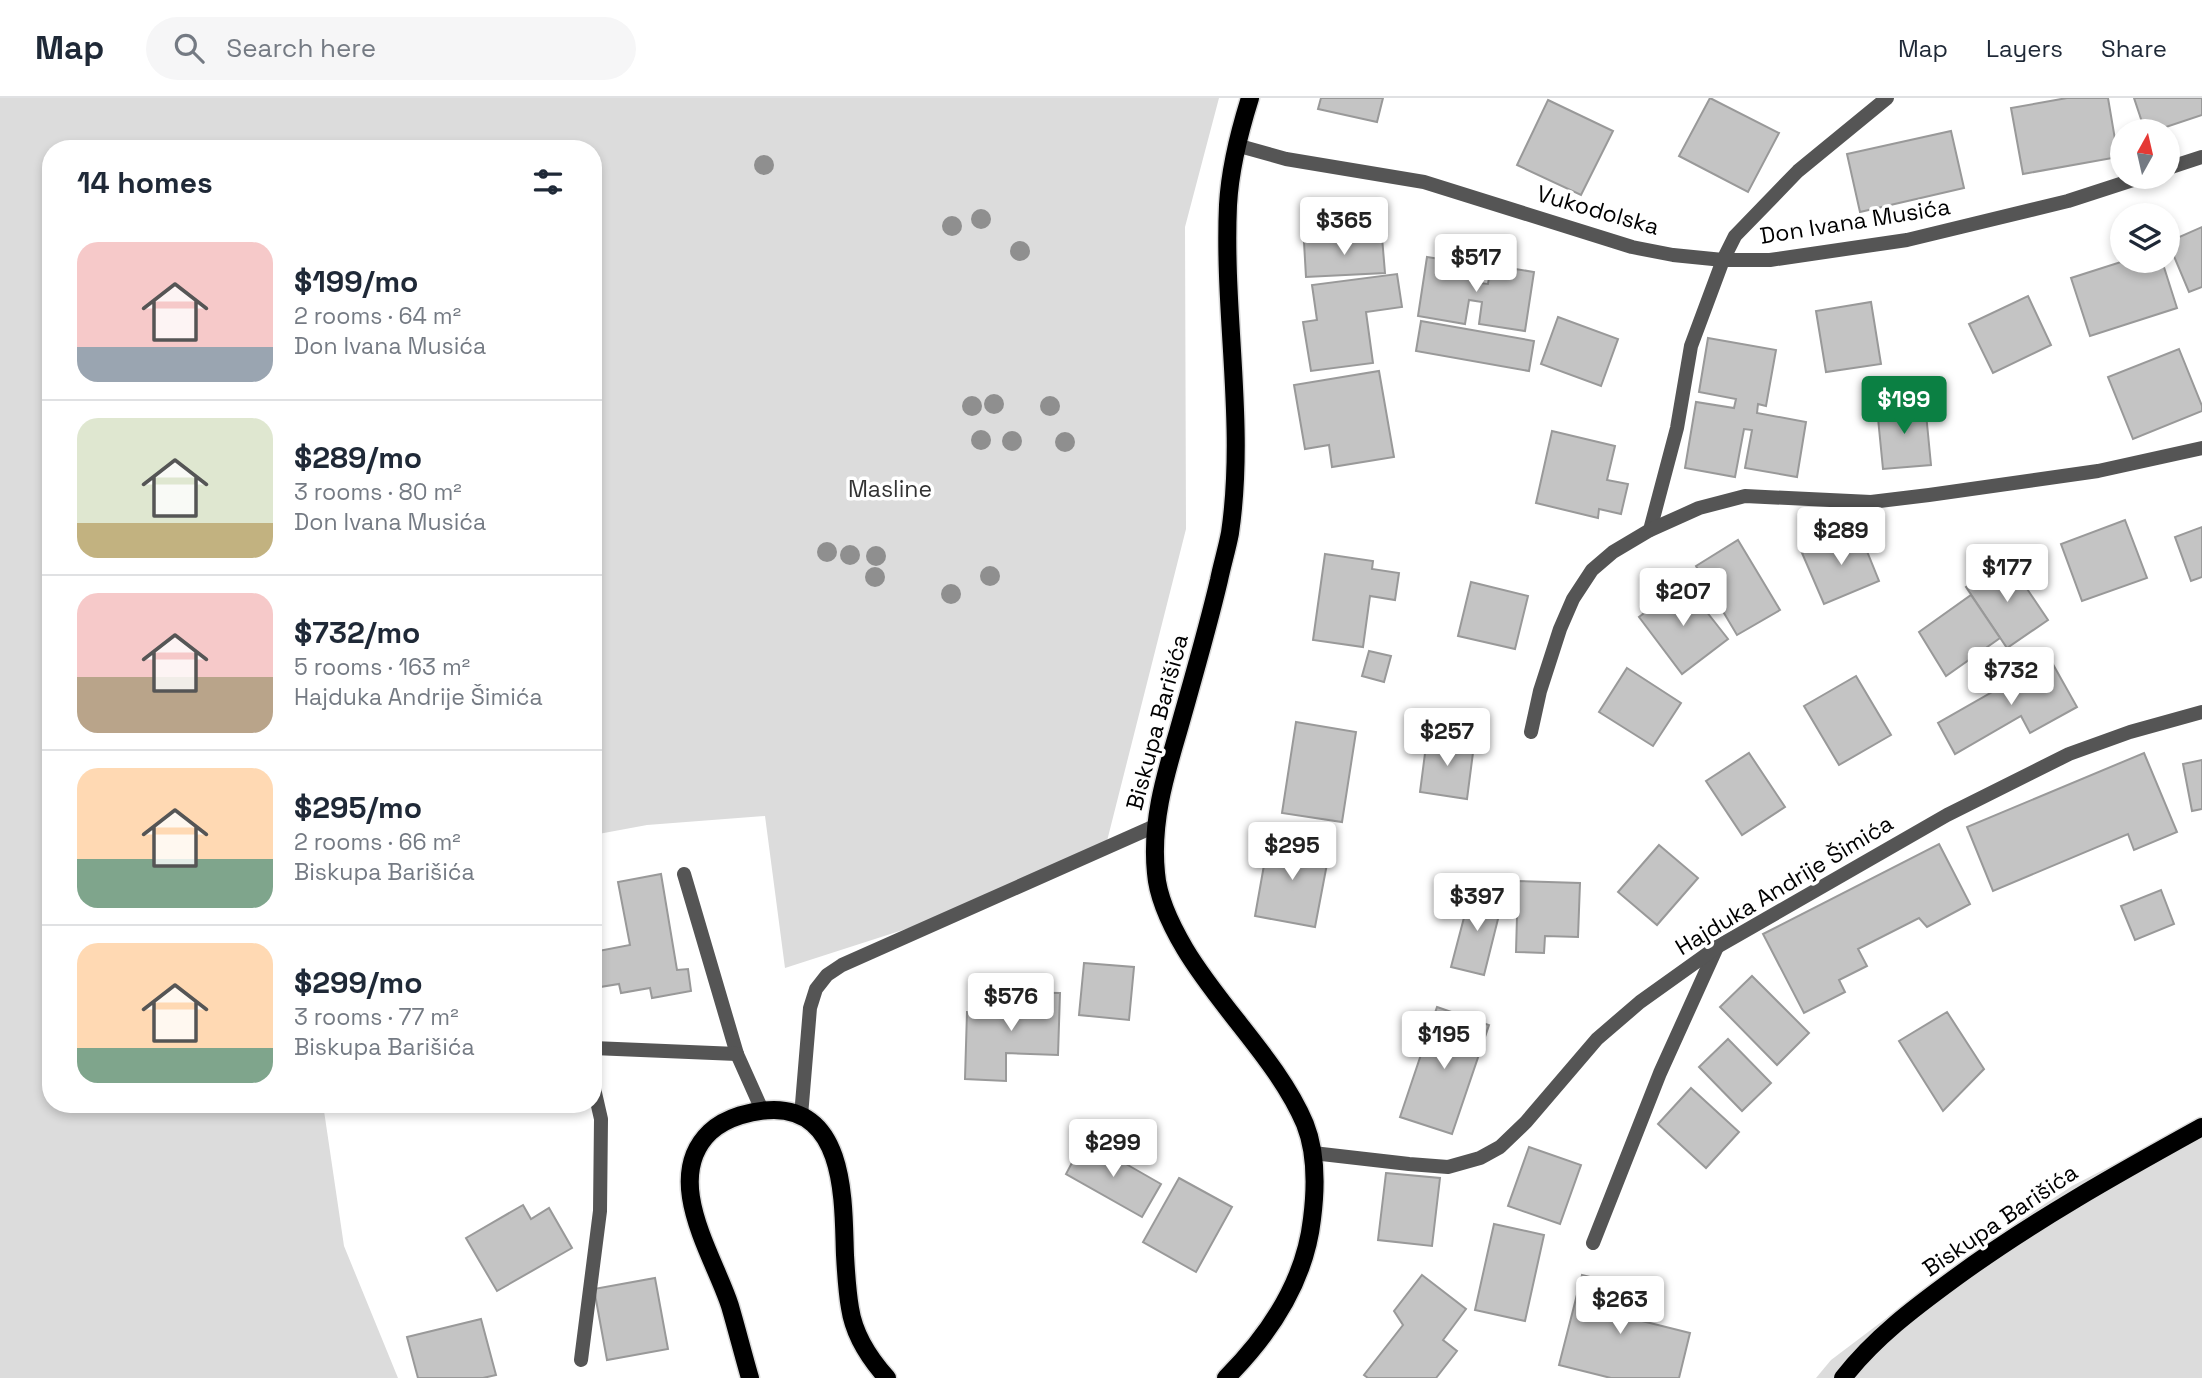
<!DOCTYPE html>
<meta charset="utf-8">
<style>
body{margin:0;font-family:"Space Grotesk",sans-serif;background:#f6f6f7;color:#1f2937;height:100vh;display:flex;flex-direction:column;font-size:26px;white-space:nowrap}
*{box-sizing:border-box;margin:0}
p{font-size:23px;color:#747a83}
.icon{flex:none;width:38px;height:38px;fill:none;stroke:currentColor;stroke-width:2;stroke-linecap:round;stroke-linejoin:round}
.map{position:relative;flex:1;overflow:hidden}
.drawer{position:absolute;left:42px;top:42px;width:560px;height:973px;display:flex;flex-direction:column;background:#fff;border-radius:28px;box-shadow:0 4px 10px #0003}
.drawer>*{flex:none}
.needle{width:46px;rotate:8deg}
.buttons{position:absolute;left:2110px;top:21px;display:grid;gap:14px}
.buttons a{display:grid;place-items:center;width:70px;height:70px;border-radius:50%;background:#fff;box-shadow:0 4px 10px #0003;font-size:35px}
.price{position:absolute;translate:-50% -60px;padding:0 16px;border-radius:7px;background:#fff;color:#222;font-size:23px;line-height:46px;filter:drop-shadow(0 2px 4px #0008)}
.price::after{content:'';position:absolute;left:50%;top:42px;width:21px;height:16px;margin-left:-10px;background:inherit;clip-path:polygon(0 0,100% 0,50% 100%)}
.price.active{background:#0b8043;color:#fff}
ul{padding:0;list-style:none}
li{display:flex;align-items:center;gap:21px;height:175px;padding:0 35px}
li+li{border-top:2px solid #e0e1e3}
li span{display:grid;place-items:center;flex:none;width:196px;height:140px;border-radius:21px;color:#555}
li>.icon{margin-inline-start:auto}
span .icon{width:84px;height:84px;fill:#fffc;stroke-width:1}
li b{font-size:30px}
h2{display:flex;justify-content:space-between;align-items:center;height:84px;padding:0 35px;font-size:30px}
header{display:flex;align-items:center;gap:42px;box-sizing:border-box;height:98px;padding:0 35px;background:#fff;border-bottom:2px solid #e0e1e3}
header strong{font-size:33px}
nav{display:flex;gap:38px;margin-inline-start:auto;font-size:24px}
.search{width:490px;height:63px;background:#f6f6f7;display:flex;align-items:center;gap:18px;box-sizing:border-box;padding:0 24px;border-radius:38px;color:#747a83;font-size:26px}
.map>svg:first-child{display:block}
</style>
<header>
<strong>Map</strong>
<div class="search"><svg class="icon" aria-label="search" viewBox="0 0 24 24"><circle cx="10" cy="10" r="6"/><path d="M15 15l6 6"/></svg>Search here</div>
<nav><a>Map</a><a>Layers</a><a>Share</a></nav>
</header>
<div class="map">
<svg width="2202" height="1280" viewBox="0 0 2202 1280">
<rect width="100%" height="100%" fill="#fff"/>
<g fill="#dcdcdc">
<polygon points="0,0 1219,0 1185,129 1186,431 1107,743 971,810 785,870 765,718 647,727 593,737 593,51 51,51 51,1006 323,1006 344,1148 398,1280 0,1280"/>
<polygon points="2202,1021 2202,1280 1816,1280 1831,1262 1986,1145 2072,1088"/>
</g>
<g fill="#c4c4c4" stroke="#999" stroke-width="2">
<polygon points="1321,0 1383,0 1377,24 1318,11"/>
<polygon points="1710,0 1779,35 1748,94 1679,58"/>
<polygon points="2067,0 2108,0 2118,59 2023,76 2011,10"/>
<polygon points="2134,0 2202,0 2202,17 2154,33 2145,33"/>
<polygon points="1548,2 1613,33 1581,97 1517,67"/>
<polygon points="1951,33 1964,90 1860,114 1847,56"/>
<polygon points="2202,129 2202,189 2189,194 2168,144"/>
<polygon points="1382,139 1385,175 1306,179 1304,144"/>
<polygon points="1427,159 1473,166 1471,184 1488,186 1491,167 1534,174 1525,233 1479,226 1482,204 1469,202 1465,226 1418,218"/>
<polygon points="2124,163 2162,163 2177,210 2090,238 2071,180"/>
<polygon points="1397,176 1402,209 1366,214 1373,265 1311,273 1303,224 1317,222 1312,187"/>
<polygon points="2028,198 2051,247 1993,275 1969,226"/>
<polygon points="1871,204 1881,266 1826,274 1816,213"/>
<polygon points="1558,219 1618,241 1601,288 1541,266"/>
<polygon points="1421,223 1534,243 1529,273 1416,253"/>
<polygon points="1708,240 1776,252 1766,308 1758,306 1757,315 1806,324 1797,379 1745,370 1752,332 1744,331 1735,379 1685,370 1696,304 1734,310 1736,301 1699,294"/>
<polygon points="2179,251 2202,308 2202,313 2133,341 2108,279"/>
<polygon points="1379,273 1394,359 1332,369 1329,347 1305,351 1294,287"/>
<polygon points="1925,305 1931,367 1883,371 1877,310"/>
<polygon points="1552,333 1615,348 1607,382 1628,386 1621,416 1599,411 1598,420 1536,405"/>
<polygon points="2125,422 2147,480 2082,503 2061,446"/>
<polygon points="2202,429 2202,479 2191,483 2175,439"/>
<polygon points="1858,431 1879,483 1824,506 1802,455"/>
<polygon points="1738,442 1780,512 1737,537 1696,468"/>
<polygon points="1325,456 1373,463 1372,471 1399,475 1395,502 1370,498 1363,549 1313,542"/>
<polygon points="2007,461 2048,522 2007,550 1966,489"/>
<polygon points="1471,484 1528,498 1515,551 1458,538"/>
<polygon points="1684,485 1728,541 1682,576 1639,519"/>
<polygon points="1971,497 2000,540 1946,578 1919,534"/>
<polygon points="1369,553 1391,558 1384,584 1362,578"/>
<polygon points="2050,561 2077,609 2030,635 2021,618 1955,656 1938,625"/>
<polygon points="1627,570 1681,605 1653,648 1599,614"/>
<polygon points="1856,578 1891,637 1839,667 1804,608"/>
<polygon points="1296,624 1356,634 1342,724 1282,715"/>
<polygon points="1427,640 1474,647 1467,701 1420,694"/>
<polygon points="1749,655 1785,709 1742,737 1706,683"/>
<polygon points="2144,655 2177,734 2134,752 2128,736 1993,793 1967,729"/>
<polygon points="2202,662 2202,711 2192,713 2183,666"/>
<polygon points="1269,739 1330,750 1315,829 1255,818"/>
<polygon points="1939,746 1970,806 1927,829 1919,820 1858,851 1867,868 1839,882 1845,894 1804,915 1763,836"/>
<polygon points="1659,747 1698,780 1657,827 1618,794"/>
<polygon points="661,776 677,872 688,871 691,893 652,900 650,890 621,895 619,886 594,890 593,854 630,847 618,784"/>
<polygon points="1518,783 1580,785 1578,839 1545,838 1544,855 1516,854"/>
<polygon points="2161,792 2174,826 2135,842 2121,808"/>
<polygon points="1471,793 1503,801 1484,877 1451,869"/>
<polygon points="1084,865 1134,869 1129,922 1079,917"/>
<polygon points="1752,878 1809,935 1777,967 1720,909"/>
<polygon points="1001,894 1060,895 1058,957 1006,955 1006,983 965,981 967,914 1000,915"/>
<polygon points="1437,909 1489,927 1452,1036 1400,1019"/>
<polygon points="1947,914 1984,971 1943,1013 1899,943"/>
<polygon points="1728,941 1771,985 1742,1013 1699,969"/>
<polygon points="1691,990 1739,1034 1706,1070 1658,1026"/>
<polygon points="1084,1042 1161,1086 1142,1119 1066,1076"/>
<polygon points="1529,1049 1581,1067 1560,1126 1508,1108"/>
<polygon points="1386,1075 1440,1080 1432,1148 1378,1142"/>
<polygon points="1179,1080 1232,1109 1196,1174 1143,1144"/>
<polygon points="523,1107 531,1121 549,1110 572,1150 497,1193 466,1140"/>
<polygon points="1494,1126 1544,1137 1525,1223 1475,1212"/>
<polygon points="1422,1177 1466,1211 1443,1242 1457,1253 1436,1280 1368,1280 1364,1277 1403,1227 1394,1213"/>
<polygon points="1582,1177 1645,1193 1638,1222 1690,1235 1679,1280 1611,1280 1559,1267"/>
<polygon points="655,1180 668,1251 607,1262 594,1191"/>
<polygon points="481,1221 496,1277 483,1280 418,1280 407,1239"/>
</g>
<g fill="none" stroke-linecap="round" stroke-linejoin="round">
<defs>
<g id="primary">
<path d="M 750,1280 C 743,1256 737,1232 730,1208 C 714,1158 661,1081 710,1034 C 726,1019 753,1012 774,1012 C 847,1013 843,1106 845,1157 C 846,1175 847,1193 850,1210 C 854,1237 869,1260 887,1280"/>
<path d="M 1226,1280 C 1269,1237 1305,1183 1312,1121 C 1316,1090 1317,1056 1305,1026 C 1279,964 1220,910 1185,851 C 1172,829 1158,802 1156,775 C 1151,726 1164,681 1178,634 C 1192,584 1207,533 1219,482 C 1222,467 1227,451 1230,435 C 1246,326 1223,217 1228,107 C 1230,70 1239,35 1250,0"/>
<path d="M 1843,1280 C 1874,1240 1914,1210 1955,1180 C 2033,1123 2117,1076 2202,1029"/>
</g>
</defs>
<use href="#primary" stroke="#dbdbdb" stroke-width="21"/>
<polyline stroke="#555" stroke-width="14" points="1593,1145 1660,975 1717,849"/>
<g stroke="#555" stroke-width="14">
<polyline points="1236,47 1286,61 1424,84 1632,149 1673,157 1723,162 1770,162 1907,142 2068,103 2142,79"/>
<polyline points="2168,70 2202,59"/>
<polyline points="1650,432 1677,330 1691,248 1723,162 1735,138 1798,73 1887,0"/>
<polyline points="1531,634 1540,593 1560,531 1573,501 1592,472 1613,454 1650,432 1699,410 1745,398 1871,404 1929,397 2098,373 2202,350"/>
<polyline points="684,776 737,956 762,1012"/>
<polyline points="593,950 737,956"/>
<polyline points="801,1018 810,910 816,891 827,877 842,867 1155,728"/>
<polyline points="1313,1055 1409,1066 1448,1069 1480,1060 1500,1049 1526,1024 1597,941 1640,904 1717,849 1947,717 2069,656 2130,634 2202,614"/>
<polyline points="581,1262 600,1113 601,1021 593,986"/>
</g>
<use href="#primary" stroke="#000" stroke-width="18"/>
</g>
<g fill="#8f8f8f">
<circle cx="764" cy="67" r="10"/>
<circle cx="981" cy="121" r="10"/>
<circle cx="952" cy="128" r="10"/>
<circle cx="1020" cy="153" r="10"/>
<circle cx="994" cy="306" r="10"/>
<circle cx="972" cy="308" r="10"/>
<circle cx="1050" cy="308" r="10"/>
<circle cx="981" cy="342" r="10"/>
<circle cx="1012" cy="343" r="10"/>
<circle cx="1065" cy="344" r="10"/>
<circle cx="827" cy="454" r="10"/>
<circle cx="850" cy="457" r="10"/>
<circle cx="876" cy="458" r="10"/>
<circle cx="990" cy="478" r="10"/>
<circle cx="875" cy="479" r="10"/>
<circle cx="951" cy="496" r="10"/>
</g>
<g text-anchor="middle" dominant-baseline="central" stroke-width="7" stroke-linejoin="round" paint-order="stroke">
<g font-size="23" fill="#000" stroke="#fff">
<text transform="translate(1598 112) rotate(16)">Vukodolska</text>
<text transform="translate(1855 123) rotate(-9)">Don Ivana Musića</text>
<text transform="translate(1157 624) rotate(-75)">Biskupa Barišića</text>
<text transform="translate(1784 787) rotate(-31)">Hajduka Andrije Šimića</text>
<text transform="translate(2000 1122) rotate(-34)">Biskupa Barišića</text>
</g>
<g font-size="23" fill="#333" stroke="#fff">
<text x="890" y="391">Masline</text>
</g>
</g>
</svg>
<div class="buttons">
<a><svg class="needle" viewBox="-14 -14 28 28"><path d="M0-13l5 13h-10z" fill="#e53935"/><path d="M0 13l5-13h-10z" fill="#747a83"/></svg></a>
<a><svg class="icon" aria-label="layers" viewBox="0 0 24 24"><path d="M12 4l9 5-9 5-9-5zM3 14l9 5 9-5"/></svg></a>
</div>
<b class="price" style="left:1344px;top:159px">$365</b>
<b class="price" style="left:1476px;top:196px">$517</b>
<b class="price active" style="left:1904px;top:338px">$199</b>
<b class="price" style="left:1841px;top:469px">$289</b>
<b class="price" style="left:2007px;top:506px">$177</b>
<b class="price" style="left:1683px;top:530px">$207</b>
<b class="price" style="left:2011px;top:609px">$732</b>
<b class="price" style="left:1447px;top:670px">$257</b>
<b class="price" style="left:1292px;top:784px">$295</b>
<b class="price" style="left:1477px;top:835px">$397</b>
<b class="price" style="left:1011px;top:935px">$576</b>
<b class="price" style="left:1444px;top:973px">$195</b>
<b class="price" style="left:1113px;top:1081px">$299</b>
<b class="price" style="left:1620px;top:1238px">$263</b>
<section class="drawer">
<h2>14 homes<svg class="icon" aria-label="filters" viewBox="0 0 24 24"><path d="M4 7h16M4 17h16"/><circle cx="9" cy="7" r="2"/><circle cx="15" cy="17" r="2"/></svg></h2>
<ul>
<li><span style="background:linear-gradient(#f6c9c9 75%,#9aa5b1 0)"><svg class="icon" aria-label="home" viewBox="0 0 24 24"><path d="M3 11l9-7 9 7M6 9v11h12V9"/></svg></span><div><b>$199/mo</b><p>2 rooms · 64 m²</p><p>Don Ivana Musića</p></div></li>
<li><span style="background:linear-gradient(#dfe7d0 75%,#c2b280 0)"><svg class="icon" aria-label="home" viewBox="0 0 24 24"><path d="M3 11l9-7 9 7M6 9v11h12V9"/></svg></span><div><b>$289/mo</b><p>3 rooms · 80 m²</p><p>Don Ivana Musića</p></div></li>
<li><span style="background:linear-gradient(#f6c9c9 60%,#b9a48a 0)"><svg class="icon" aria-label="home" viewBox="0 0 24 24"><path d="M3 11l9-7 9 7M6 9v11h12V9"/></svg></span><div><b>$732/mo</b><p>5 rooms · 163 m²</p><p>Hajduka Andrije Šimića</p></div></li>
<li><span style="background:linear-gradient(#ffd9b3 65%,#7fa58c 0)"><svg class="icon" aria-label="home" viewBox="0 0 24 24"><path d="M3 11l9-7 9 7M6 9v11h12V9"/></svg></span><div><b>$295/mo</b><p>2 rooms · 66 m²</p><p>Biskupa Barišića</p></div></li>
<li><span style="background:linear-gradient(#ffd9b3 75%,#7fa58c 0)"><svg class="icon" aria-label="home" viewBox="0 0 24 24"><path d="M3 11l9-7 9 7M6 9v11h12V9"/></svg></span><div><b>$299/mo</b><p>3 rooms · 77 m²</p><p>Biskupa Barišića</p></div></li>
</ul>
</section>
</div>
